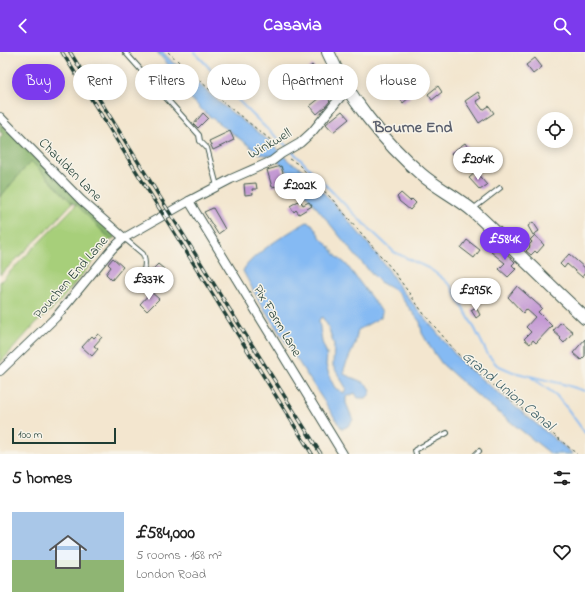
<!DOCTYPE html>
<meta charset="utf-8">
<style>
body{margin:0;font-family:"Indie Flower",sans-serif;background:#f2f2f2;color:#222;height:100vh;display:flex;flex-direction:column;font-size:15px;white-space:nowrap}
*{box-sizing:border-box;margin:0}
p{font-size:13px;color:#767676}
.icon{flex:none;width:22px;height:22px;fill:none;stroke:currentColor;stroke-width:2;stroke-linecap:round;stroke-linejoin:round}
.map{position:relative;height:402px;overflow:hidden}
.side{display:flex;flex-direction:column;background:#fff;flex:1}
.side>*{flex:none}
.guide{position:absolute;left:12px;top:12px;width:561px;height:36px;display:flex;gap:8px}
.tools{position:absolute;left:537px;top:60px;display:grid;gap:8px}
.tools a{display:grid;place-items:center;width:36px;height:36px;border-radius:50%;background:#fff;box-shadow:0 2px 10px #0003;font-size:20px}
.scale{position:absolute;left:12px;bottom:10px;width:104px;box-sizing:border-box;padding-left:4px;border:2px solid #1f3d34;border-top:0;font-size:11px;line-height:14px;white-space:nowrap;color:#1f3d34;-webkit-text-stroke:3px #f7f3e8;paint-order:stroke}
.price{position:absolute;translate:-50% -34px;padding:0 9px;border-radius:14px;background:#fff;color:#222;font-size:13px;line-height:26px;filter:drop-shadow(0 1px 2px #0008)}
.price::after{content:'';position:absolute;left:50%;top:24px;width:12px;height:9px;margin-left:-6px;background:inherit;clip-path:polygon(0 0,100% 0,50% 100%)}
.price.current{background:#7c3aed;color:#fff}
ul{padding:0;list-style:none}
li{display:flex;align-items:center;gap:12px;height:100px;padding:0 12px}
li+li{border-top:1px solid #e0e0e0}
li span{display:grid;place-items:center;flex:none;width:112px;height:80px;border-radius:0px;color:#555}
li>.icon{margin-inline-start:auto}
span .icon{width:48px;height:48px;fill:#fffc;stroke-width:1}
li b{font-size:17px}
h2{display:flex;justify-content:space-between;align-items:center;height:48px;padding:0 12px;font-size:17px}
.pill{padding:0 14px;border-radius:18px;background:#fff;box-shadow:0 2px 10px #0003;font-size:14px;line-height:36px}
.pill.current{background:#7c3aed;color:#fff}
header{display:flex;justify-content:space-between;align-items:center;height:52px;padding:0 12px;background:#7c3aed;color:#fff;font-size:18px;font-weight:700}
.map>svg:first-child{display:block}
</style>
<header><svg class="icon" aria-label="back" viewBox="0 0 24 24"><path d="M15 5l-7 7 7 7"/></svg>Casavia<svg class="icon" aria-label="search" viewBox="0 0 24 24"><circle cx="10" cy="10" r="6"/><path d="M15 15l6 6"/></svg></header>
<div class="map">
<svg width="585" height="402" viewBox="0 0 585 402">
<rect width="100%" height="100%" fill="#f7f3e8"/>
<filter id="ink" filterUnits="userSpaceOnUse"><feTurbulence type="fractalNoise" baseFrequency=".025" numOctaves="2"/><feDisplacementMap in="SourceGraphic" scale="8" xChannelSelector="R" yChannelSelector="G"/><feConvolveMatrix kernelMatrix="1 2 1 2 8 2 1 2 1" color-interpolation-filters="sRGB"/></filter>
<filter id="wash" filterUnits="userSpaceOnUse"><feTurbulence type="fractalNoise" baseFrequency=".012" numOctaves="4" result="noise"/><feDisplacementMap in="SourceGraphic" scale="16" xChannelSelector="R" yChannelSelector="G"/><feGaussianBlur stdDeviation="0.9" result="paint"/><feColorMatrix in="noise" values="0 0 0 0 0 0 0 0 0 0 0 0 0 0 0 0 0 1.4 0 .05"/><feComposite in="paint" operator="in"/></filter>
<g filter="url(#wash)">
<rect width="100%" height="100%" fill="#f3e6cf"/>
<g fill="#a7cf7a" stroke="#638657">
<polygon points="31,109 72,151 51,174 0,223 0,145"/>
<polygon points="77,152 111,188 56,254 36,271 0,311 0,230"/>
</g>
<polygon fill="#85b26a" stroke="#52784f" points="0,71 16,86 116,185 111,188 77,153 72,151 31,109 0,145 0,85 3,82 0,80"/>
<g fill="#85baf3" stroke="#527c94" fill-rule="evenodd">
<polygon points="157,0 163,0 173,11 177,13 226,56 269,89 291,111 296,113 304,119 340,159 369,193 388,217 400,236 463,312 573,402 551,402 478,344 442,312 430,295 422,281 420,270 396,239 380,230 374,224 355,203 283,114 272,104 260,102 204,60 172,27 170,23 170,15"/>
<path d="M 307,170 L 312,172 L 321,186 L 329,194 L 337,205 L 346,212 L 382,260 L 381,265 L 358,278 L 355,292 L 344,317 L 344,322 C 352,327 382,333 366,346 L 358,346 L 355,341 L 346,345 L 346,351 L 353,368 L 348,374 L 342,377 L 259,249 L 243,219 C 250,203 291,179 307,170 ZM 322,265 L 328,274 L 334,293 L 333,314 L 346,336 L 344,341 L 335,336 L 330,326 L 326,313 L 327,302 L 322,290 L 319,268 Z"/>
</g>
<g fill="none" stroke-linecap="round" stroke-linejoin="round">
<g stroke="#85baf3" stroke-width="2">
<polyline points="194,0 203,9 240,50 266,76 289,96"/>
<polyline points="292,99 358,166 394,200 430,217 441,225 451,234 475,277 488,303 497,313 513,320 563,332 585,339"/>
<polyline points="531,325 556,343 567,356 585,381"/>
</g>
</g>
<g id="blocks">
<g fill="#c49ad4">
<polygon points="535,6 542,15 533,22 526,13"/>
<polygon points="312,13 325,28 314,37 302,22"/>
<polygon points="399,29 410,45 403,51 391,34"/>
<polygon points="438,34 442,40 432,48 428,42"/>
<polygon points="478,40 481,46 476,49 483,58 489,54 494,61 479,71 465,49"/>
<polygon points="325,42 330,49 325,55 317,62 310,54"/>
<polygon points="342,59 349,67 333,80 326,72"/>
<polygon points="203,61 208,66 198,76 194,72"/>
<polygon points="230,79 234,88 213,98 209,89"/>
<polygon points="465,91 475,105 467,111 463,106 457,110 451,101"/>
<polygon points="281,114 286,132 272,135 267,118"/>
<polygon points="476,120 487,133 480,138 469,126"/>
<polygon points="256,131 257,137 252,137 253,142 245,143 244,132"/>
<polygon points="401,141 410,149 412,147 416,151 410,158 399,149 399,148 397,145"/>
<polygon points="300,148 303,153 309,150 312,154 299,162 296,158 294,160 290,154"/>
<polygon points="213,156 225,177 218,182 204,160"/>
<polygon points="533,170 539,179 533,183 528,174"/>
<polygon points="535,183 544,193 537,201 535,199 531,203 526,199 530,195 529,193 532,190 530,188"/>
<polygon points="467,188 480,198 474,206 461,196"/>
<polygon points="497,193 515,210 512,213 516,217 508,225 499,217 505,211 491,200"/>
<polygon points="569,202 585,216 585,221 582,225 567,212 564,216 560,212"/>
<polygon points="113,206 123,215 112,228 106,222 111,215 108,212"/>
<polygon points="158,212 164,217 151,230 146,224"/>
<polygon points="517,234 542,256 538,260 552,274 536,291 533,288 530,292 524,287 531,280 526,275 535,265 526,257 523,261 508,245"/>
<polygon points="151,240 159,247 147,259 140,252"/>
<polygon points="476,255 480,263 476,266 471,258"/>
<polygon points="561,270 573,280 564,291 560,287 561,286 553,279"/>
<polygon points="98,282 102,285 94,294 98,297 92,304 82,295 92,284 94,286"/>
<polygon points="585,287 585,304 581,308 573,301"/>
</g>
</g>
</g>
<g filter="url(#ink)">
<use href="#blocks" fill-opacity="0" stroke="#3f564b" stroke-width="1"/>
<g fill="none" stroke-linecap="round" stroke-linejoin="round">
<defs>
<g id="service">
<polyline points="125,0 199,83 200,89 207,96 217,134"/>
<polyline points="473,157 500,136"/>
<path d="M 124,186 L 143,202 C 148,212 142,223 139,233"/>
<polyline points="416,402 415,398 447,381"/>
<polyline points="476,402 479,399"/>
</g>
<g id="minor">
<polyline points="0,65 81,148 124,186"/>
<polyline points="189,149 343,402"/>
<polyline points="0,319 56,265 112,197 124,186 189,149 231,127 272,109 281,102 300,91 312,80 347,37"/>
</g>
<path id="primary" d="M 328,0 C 347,44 385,91 421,122 C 437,136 457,145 473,159 C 511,194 547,231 585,266"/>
</defs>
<use href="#service" stroke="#3f564b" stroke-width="6"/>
<use href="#minor" stroke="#3f564b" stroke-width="10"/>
<use href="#primary" stroke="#3f564b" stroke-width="14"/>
<g stroke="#3f564b" stroke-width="1" stroke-dasharray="3 3" stroke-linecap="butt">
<polyline points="168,0 229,55 272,89 276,95"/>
<polyline points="289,107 298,112 332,147 392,217 424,262 464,309 577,402"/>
</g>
<use href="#service" stroke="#fff" stroke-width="4"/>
<use href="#minor" stroke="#fff" stroke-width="8"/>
<use href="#primary" stroke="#fff" stroke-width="12"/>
<defs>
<g id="rail">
<polyline points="62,0 312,402"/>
<polyline points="70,0 230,258 321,402"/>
</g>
</defs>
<use href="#rail" stroke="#1f3d34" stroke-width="3.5"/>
<use href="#rail" stroke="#f7f3e8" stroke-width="2" stroke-dasharray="6" stroke-linecap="butt"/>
</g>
</g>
<g text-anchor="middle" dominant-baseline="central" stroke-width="3" stroke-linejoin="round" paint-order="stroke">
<g font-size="14" fill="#1f3d34" stroke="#f7f3e8">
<text transform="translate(270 92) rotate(-30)">Winkwell</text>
<text transform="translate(70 118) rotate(45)">Chaulden Lane</text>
<text transform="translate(71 226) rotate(-49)">Pouchen End Lane</text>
<text transform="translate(277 269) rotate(59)">Pix Farm Lane</text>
</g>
<g font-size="15" font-style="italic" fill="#385c64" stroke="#f7f3e8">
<text transform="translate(508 339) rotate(40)">Grand Union Canal</text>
</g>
<g font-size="16" font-weight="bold" fill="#595e6c" stroke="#f7f3e8">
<text x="413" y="76">Bourne End</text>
</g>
</g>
</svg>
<div class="tools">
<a><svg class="icon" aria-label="locate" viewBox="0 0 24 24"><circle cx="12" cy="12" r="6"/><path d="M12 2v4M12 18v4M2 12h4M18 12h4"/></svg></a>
</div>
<div class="scale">100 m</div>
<b class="price" style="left:478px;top:129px">£204K</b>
<b class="price" style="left:300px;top:155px">£202K</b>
<b class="price current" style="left:505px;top:209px">£584K</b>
<b class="price" style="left:149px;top:249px">£337K</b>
<b class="price" style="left:476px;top:260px">£295K</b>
<div class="guide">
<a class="pill current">Buy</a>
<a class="pill">Rent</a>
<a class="pill">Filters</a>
<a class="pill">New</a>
<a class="pill">Apartment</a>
<a class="pill">House</a>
</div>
</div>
<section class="side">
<h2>5 homes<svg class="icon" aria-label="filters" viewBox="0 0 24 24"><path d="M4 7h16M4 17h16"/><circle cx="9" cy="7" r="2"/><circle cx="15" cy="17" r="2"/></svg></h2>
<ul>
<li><span style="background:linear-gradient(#a9c7e8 60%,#8fb573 0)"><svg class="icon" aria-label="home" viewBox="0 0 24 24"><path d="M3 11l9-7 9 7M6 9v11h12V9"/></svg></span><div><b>£584,000</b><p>5 rooms · 168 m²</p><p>London Road</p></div><svg class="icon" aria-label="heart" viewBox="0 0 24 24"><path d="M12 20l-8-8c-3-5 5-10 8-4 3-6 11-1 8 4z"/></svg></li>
</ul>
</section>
